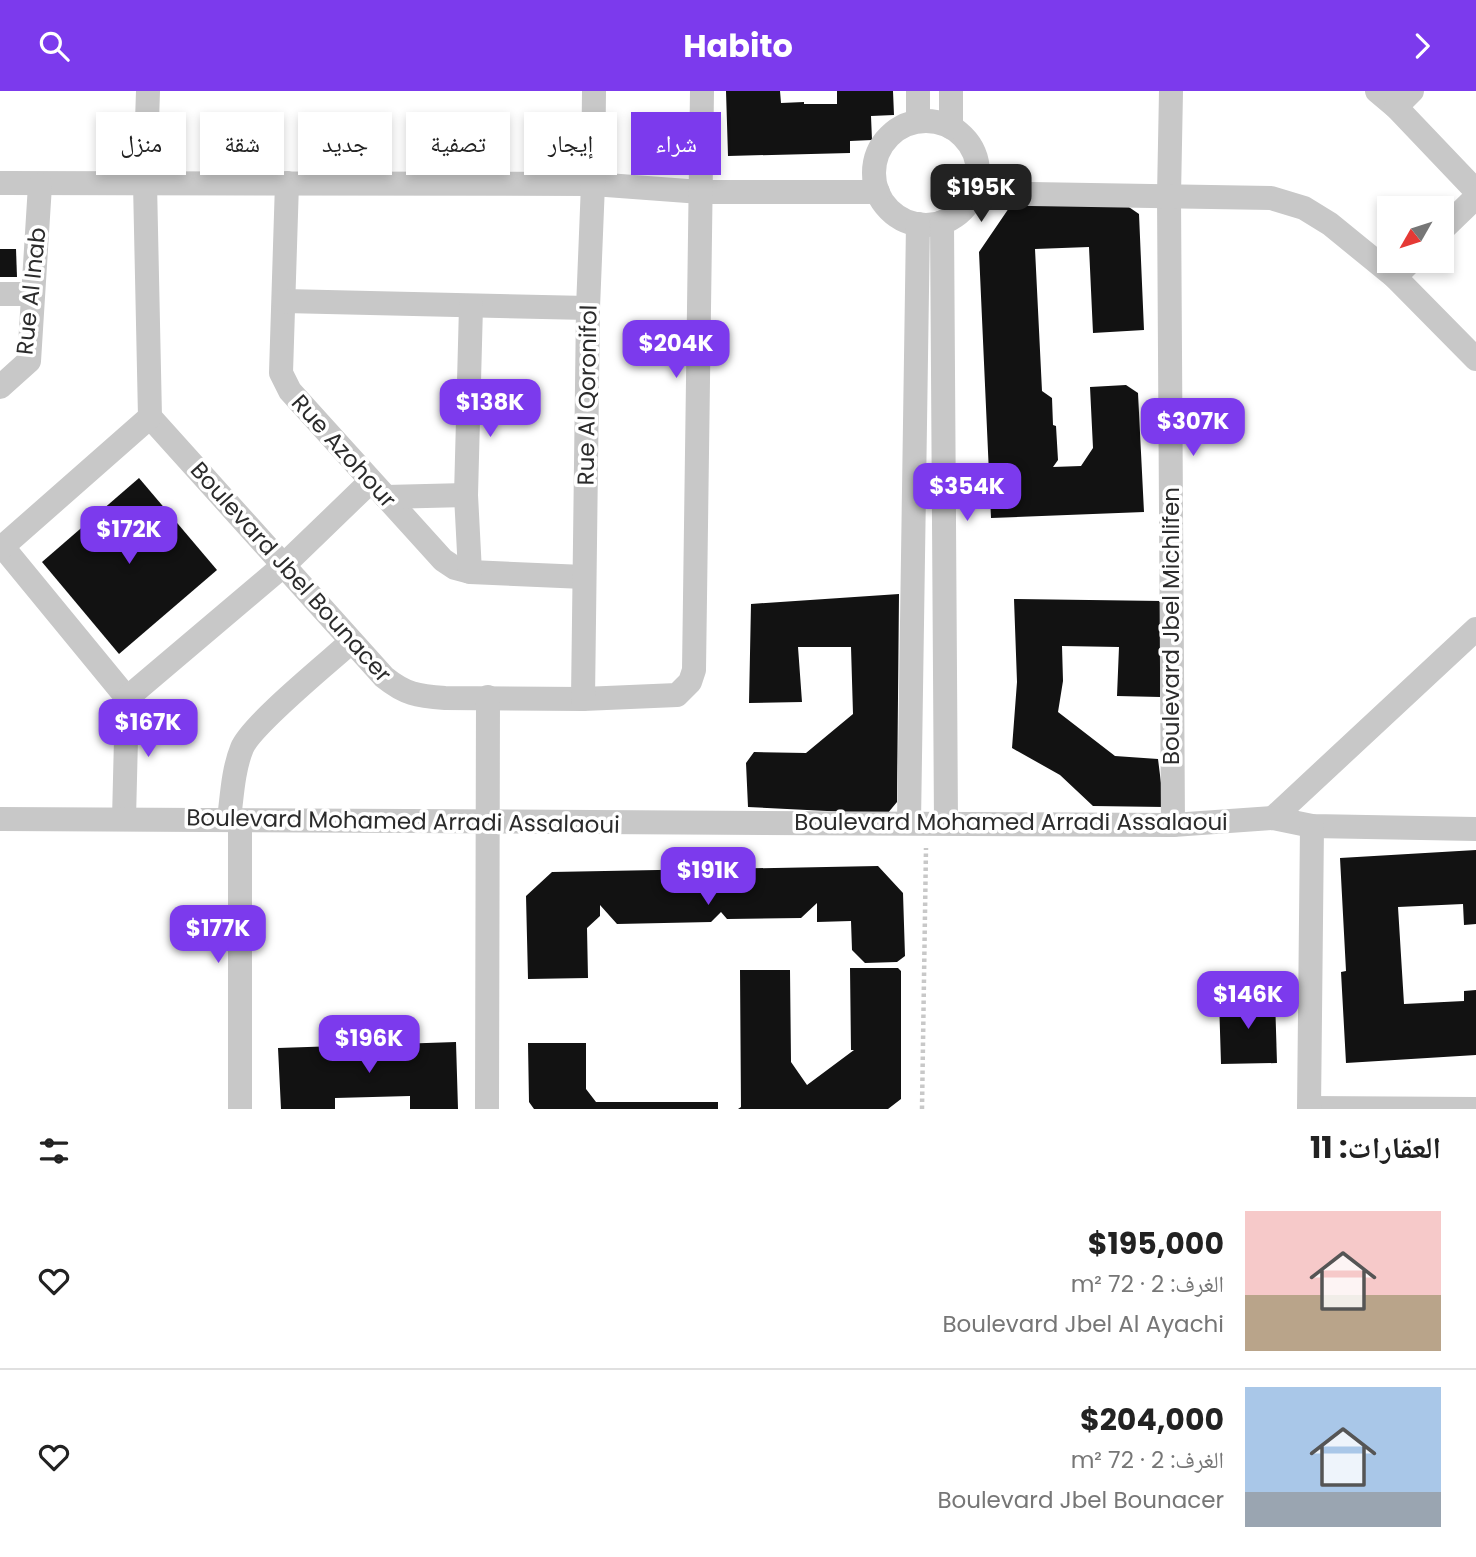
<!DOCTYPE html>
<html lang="ar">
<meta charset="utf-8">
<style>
body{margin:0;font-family:Poppins,"Noto Naskh Arabic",sans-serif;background:#f2f2f2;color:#222;direction:rtl;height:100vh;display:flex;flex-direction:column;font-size:26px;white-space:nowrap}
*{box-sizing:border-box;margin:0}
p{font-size:23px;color:#767676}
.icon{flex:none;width:38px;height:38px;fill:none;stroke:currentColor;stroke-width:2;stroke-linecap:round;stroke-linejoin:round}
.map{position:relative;height:1018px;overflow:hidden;direction:ltr}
.side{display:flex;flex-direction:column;background:#fff;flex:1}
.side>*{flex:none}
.guide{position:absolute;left:21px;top:21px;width:700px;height:63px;direction:rtl;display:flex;gap:14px}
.needle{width:46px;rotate:231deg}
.buttons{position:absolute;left:1377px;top:105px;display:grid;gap:14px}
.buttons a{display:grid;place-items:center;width:77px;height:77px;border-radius:0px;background:#fff;box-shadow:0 4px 10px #0003;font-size:35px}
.price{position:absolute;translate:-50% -60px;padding:0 16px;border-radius:14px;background:#7c3aed;color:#fff;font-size:23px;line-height:46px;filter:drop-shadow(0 2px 4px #0008)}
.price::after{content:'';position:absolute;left:50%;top:42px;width:21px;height:16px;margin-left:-10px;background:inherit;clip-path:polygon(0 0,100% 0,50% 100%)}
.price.active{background:#222;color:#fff}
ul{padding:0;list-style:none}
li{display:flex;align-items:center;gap:21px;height:175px;padding:0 35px}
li+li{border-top:2px solid #e0e0e0}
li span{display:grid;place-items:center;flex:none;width:196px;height:140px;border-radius:0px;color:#555}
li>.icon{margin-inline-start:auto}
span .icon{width:84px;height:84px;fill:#fffc;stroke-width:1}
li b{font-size:30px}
h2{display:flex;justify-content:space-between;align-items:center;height:84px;padding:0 35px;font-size:30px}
.tag{padding:0 24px;border-radius:0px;background:#fff;box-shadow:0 4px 10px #0003;font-size:24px;line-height:63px}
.tag.active{background:#7c3aed;color:#fff}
header{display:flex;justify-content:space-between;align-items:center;height:91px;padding:0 35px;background:#7c3aed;color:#fff;font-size:32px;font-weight:700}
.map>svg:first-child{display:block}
</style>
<header><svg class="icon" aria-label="forward" viewBox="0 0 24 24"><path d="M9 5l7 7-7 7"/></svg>Habito<svg class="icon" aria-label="search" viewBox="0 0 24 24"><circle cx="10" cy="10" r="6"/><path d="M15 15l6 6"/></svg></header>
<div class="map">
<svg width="1476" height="1018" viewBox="0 0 1476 1018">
<rect width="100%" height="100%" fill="#fff"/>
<g fill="#121212">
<polygon points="726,0 780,0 781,12 804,11 804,13 837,13 837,0 893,0 894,24 871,25 872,49 850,50 850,62 728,65"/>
<polygon points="1027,108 1123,112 1139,123 1144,239 1093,242 1089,156 1035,158 1042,300 1052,307 1053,334 1056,335 1058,369 1053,376 1081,375 1093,357 1090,296 1126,294 1138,302 1144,421 991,427 979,161 1009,117 1021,117"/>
<polygon points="0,158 16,158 17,186 0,186"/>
<polygon points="139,387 217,479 119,563 42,471"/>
<polygon points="899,503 897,711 887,723 748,716 746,672 754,661 806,662 853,623 851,556 798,556 802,611 749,612 751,513"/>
<polygon points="1014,508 1162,510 1160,606 1117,605 1119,556 1062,555 1063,590 1058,621 1115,665 1158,668 1164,716 1093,715 1060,684 1012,657 1017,591"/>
<polygon points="1476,759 1476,833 1464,834 1463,813 1398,816 1404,913 1464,910 1464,900 1476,899 1476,964 1346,972 1341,881 1346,880 1340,767"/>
<polygon points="878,775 903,802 905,865 897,871 865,872 852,859 851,830 817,831 817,812 801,827 727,828 721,821 711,831 617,833 600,814 600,825 587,837 588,887 528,888 526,805 552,781"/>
<polygon points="850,877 898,877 901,880 901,1008 888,1018 738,1018 741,1016 740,879 790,879 791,971 807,994 854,959 851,959"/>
<polygon points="1275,907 1277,972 1221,973 1219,909"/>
<polygon points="456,951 458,1018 410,1018 410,1005 335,1007 335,1018 281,1018 278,957"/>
<polygon points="528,952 586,952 586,998 596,1011 718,1011 718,1018 534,1018 529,1011"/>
</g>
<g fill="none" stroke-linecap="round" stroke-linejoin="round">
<polyline stroke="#c8c8c8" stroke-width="4.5" stroke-dasharray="3.5 3.5" stroke-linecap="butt" points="922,1018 926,757"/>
<g stroke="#c8c8c8" stroke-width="24">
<polyline points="1171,0 1169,105 1173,734"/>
<polyline points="1377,0 1396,16 1476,100"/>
<polyline points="1396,16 1412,0"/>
<circle cx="926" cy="82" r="52"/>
<polyline points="918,30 918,0"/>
<polyline points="951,36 951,0"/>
<polyline points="0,92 593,93 701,101 878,101"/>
<polyline points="287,92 281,282 290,300 443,469 455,477 470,481 584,486"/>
<polyline points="975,102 1271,107 1304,117 1330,133 1395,186 1476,268"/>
<polyline points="942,131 946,732"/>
<polyline points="1442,139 1476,106"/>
<polyline points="1395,186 1411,170"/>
<polyline points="0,203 33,203"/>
<polyline points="284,210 588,217"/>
<polyline points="0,296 29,270 40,94"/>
<path d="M 150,326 L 384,586 C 405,603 417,605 445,607 L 583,608 L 677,604 L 690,591 L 694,579 L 702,0"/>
<polyline points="386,406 466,404"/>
<polyline points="0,456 3,456 127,607 124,728"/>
<polyline points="0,458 150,326 145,92 148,0"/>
<polyline points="470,481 466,404 471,215"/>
<polyline points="127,607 284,474 370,391"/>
<polyline points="583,608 588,217 593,93 594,0"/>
<polyline points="1273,727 1476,538"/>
<polyline points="0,728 1173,734 1273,727 1312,735 1476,738"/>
<path d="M 229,728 C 232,705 233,679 242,657 C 251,634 329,571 351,551"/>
<polyline points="909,732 918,133"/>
<polyline points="1309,1017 1476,1018"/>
<polyline points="240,1018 240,730"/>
<polyline points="487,1018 488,606"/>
<polyline points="1309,1018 1312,735"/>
</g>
</g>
<g text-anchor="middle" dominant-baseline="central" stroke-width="7" stroke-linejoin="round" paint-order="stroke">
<g font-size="23" fill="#2b2b2b" stroke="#fff">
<text transform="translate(31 200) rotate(-84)">Rue Al Inab</text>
<text transform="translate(587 304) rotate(-89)">Rue Al Qoronifol</text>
<text transform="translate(344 360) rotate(48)">Rue Azohour</text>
<text transform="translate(291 481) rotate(48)">Boulevard Jbel Bounacer</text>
<text transform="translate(1171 535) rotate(-90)">Boulevard Jbel Michlifen</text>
<text transform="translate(403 730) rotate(1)">Boulevard Mohamed Arradi Assalaoui</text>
<text x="1011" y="731">Boulevard Mohamed Arradi Assalaoui</text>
</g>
</g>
</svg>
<div class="buttons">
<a><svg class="needle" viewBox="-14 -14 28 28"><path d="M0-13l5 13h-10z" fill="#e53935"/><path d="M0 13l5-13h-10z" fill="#767676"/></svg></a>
</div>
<b class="price active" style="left:981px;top:133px">$195K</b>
<b class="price" style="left:676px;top:289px">$204K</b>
<b class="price" style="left:490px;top:348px">$138K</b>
<b class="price" style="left:1193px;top:367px">$307K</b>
<b class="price" style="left:967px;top:432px">$354K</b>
<b class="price" style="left:129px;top:475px">$172K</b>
<b class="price" style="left:148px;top:668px">$167K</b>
<b class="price" style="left:708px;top:816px">$191K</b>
<b class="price" style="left:218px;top:874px">$177K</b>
<b class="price" style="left:1248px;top:940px">$146K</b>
<b class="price" style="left:369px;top:984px">$196K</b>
<div class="guide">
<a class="tag active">شراء</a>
<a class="tag">إيجار</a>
<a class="tag">تصفية</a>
<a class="tag">جديد</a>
<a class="tag">شقة</a>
<a class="tag">منزل</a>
</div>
</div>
<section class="side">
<h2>العقارات: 11<svg class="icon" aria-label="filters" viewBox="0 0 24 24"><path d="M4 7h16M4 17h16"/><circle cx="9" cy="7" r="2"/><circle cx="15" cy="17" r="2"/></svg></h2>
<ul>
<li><span style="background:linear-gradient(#f6c9c9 60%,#b9a48a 0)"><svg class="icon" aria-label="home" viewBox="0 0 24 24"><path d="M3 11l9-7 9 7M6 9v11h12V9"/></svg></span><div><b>$195,000</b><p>الغرف: 2 · 72 m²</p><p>Boulevard Jbel Al Ayachi</p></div><svg class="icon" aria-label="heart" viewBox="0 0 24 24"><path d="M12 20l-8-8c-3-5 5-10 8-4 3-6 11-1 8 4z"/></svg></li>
<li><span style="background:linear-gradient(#a9c7e8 75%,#9aa5b1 0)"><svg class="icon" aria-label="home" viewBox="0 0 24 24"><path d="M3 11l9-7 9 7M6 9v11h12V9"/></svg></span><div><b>$204,000</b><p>الغرف: 2 · 72 m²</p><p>Boulevard Jbel Bounacer</p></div><svg class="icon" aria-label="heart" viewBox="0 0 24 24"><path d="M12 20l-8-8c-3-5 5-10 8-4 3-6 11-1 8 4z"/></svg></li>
</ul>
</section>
